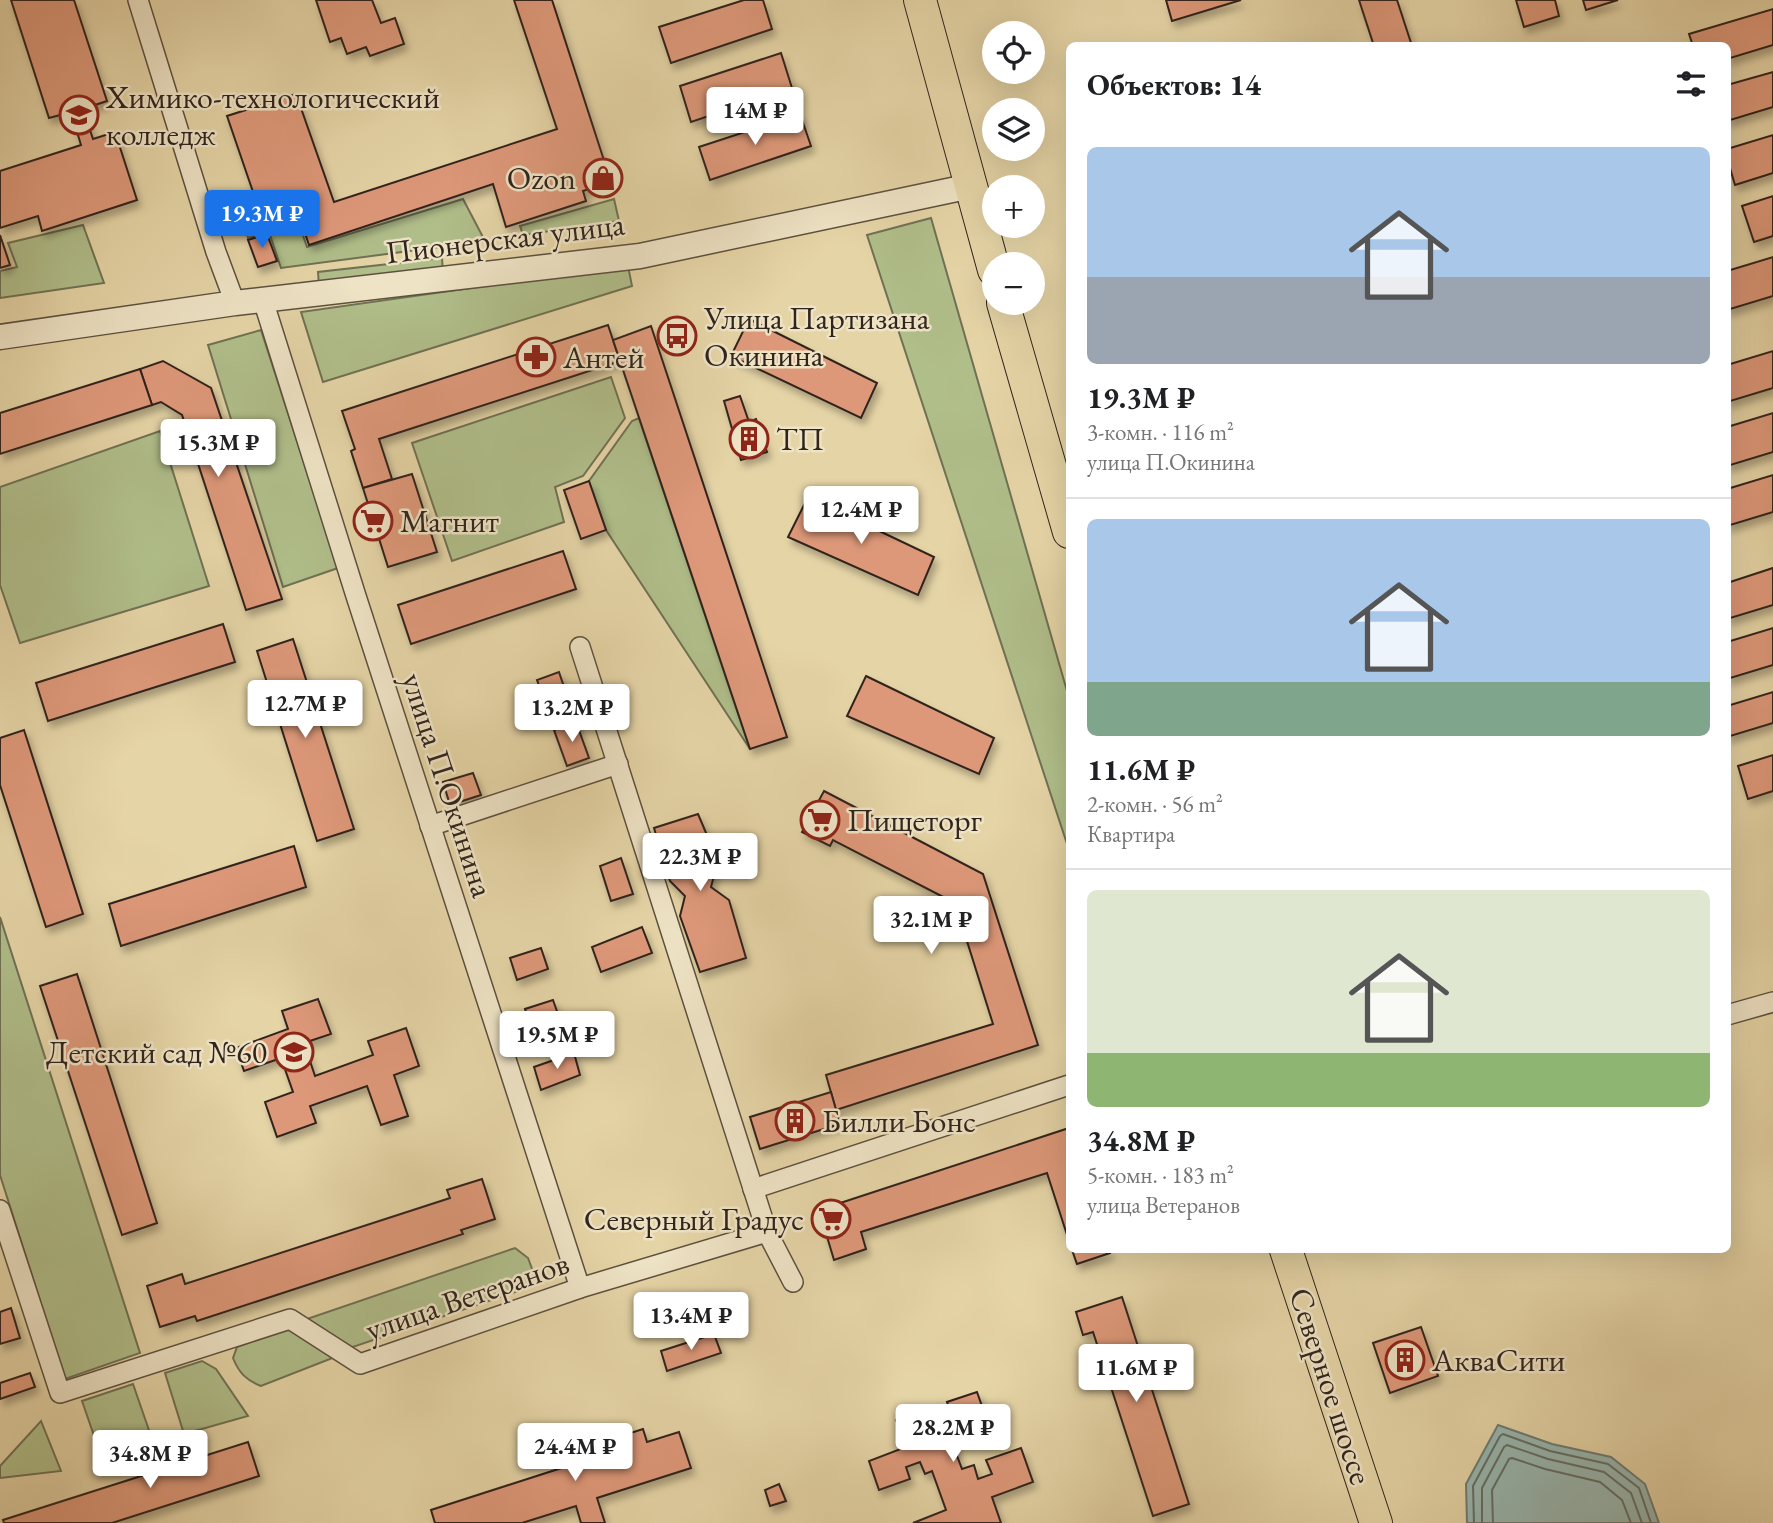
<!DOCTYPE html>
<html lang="ru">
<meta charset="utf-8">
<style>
body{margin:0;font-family:"EB Garamond",serif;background:#f2f2f2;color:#202124;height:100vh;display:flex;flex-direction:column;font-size:26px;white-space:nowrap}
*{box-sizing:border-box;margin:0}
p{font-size:23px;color:#757577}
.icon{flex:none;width:38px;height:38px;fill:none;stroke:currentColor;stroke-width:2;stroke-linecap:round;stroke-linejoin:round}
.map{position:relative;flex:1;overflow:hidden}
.details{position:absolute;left:1066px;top:42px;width:665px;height:1211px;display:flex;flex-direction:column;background:#fff;border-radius:10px;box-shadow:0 7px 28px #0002}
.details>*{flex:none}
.tools{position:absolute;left:982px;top:21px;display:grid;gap:14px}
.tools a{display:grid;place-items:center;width:63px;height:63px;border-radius:50%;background:#fff;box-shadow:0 7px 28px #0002;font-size:35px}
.price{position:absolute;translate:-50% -60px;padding:0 16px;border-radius:7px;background:#fff;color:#222;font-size:23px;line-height:46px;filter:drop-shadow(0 2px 4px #0008)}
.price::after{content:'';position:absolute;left:50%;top:42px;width:21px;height:16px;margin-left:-10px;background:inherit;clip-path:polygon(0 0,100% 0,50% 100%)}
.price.on{background:#1a73e8;color:#fff}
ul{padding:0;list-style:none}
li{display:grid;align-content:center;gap:14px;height:371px;padding:0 21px}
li+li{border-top:2px solid #e0e0e0}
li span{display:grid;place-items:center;height:217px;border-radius:10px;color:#555}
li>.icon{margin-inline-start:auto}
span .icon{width:126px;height:126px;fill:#fffc;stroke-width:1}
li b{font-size:30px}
h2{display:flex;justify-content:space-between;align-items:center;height:84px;padding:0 21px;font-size:30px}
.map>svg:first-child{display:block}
</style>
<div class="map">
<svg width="1773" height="1523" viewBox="0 0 1773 1523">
<defs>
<filter id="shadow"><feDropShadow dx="3.5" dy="6" stdDeviation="3.5" flood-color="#0004"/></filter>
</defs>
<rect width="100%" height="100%" fill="#e5d4a6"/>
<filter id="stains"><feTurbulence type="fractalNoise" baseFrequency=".00286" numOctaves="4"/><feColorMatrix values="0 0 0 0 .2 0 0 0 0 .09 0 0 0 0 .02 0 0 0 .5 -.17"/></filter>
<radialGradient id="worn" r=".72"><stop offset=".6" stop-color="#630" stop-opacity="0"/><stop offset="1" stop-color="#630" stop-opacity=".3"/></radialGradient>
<g fill="#b0be8a" stroke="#707154" stroke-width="2">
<polygon points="463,199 485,241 281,268 269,232 248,238 245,228 295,213 307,247"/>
<polygon points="614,199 619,221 523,235 520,226"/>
<polygon points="931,218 1069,698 1069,850 867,235"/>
<polygon points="83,225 104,283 0,298 0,271 17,267 8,243"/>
<polygon points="442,258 443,272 319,287 318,272"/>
<polygon points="628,266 632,286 323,382 301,312"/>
<polygon points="261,330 338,568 283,587 208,345"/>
<polygon points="611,377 625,418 583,476 555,487 564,522 452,561 412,443"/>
<polygon points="639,418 750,749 606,530 589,481 632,421"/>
<polygon points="160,431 209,586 20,643 0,585 0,487"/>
<polygon points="0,917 140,1353 65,1379 0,1175"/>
<polygon points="515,1248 528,1258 534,1274 527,1288 347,1349 304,1320"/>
<path d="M 290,1328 L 335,1357 L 261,1386 C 246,1380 239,1373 233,1358 L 237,1347 Z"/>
<polygon points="202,1361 216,1369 248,1416 184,1434 165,1373"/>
<polygon points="133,1384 151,1436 100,1453 82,1401"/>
<polygon points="41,1421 61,1471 0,1478 0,1466"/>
</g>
<polygon fill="#98b7b0" stroke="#6e7c75" stroke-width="2" points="1498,1425 1552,1444 1611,1457 1645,1484 1659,1523 1467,1523 1466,1484"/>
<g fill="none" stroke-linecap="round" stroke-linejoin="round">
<g stroke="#646e66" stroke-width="2">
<polyline points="1474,1523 1473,1486 1500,1436 1503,1434 1550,1451 1608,1464 1639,1488 1651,1523"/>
<polyline points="1482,1523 1482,1488 1504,1447 1507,1445 1548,1459 1604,1472 1631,1493 1642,1523"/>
<polyline points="1493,1523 1492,1490 1509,1459 1512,1458 1545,1469 1600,1482 1622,1500 1631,1523"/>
</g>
</g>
<g fill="#dd9879" stroke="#30241d" stroke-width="2" filter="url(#shadow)">
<polygon points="11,0 74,0 107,101 83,109 93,139 115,132 137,200 42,231 38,216 0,228 0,171 81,145 71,112 49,118"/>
<polygon points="316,0 372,0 381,23 395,18 404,44 370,56 366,47 347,54 341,38 330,42"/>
<polygon points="514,0 552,0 611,182 583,191 586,201 506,227 493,184 309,245 297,210 263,221 227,116 296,94 334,202 557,129"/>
<polygon points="744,0 763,0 772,29 671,63 659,27"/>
<polygon points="1166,0 1241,0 1172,21"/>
<polygon points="1359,0 1397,0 1412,46 1374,46"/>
<polygon points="1516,0 1555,0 1559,16 1524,27"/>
<polygon points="1583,0 1618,0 1586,10"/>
<polygon points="1773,9 1773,45 1727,59 1727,46 1693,46 1689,34"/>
<polygon points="781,53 792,88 691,122 680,86"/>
<polygon points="1773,72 1773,107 1727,121 1727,85"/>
<polygon points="800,114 811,146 710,180 699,147"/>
<polygon points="1773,135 1773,173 1735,185 1727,158 1727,149"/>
<polygon points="1773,196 1773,236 1754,242 1742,206"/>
<polygon points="267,234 277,261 258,267 248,240"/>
<polygon points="0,235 10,265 0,268"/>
<polygon points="1773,257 1773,296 1727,310 1727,271"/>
<polygon points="749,319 877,383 861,418 731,356"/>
<polygon points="608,325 620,361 379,439 392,479 363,488 351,451 355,449 342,411"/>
<polygon points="651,326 787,737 750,749 613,340"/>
<polygon points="1773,351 1773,388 1727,402 1727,365"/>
<polygon points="163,361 211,388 282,599 246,610 182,415 161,402 152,405 140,369"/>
<polygon points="140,369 152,405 0,454 0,413"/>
<polygon points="740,396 749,422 756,419 767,452 741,460 724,401"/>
<polygon points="1773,413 1773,452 1727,466 1727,427"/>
<polygon points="412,474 437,552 388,567 363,488"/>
<polygon points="1773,475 1773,512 1727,526 1727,489"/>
<polygon points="589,481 606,530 581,539 564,490"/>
<polygon points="808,497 934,557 918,595 788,537"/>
<polygon points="563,551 576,589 411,644 398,605"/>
<polygon points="1773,568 1773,605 1727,619 1727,583"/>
<polygon points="223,624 235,662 48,721 36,683"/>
<polygon points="1773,628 1773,665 1727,679 1727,642"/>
<polygon points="293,639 354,829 317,841 257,651"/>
<polygon points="559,672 566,693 545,701 537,680"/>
<polygon points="866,676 994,738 979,774 847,716"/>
<polygon points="1773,692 1773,723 1727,737 1727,706"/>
<polygon points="576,722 589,758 567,766 554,730"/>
<polygon points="24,730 83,914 46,927 0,785 0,738"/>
<polygon points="1773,755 1773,791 1748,799 1738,766"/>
<polygon points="473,773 481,795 450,805 443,782"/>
<polygon points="824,791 983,874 1038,1045 836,1110 826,1075 993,1024 955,903 833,840 830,846 802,832"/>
<polygon points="698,814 718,861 711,887 729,900 746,958 700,972 680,916 685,896 670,881 654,828"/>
<polygon points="294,846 306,887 121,946 109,904"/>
<polygon points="621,858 633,894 611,901 600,866"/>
<polygon points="642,927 652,953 601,972 592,947"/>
<polygon points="541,948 548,969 517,980 510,958"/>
<polygon points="77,974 157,1223 122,1235 40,986"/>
<polygon points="318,999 331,1034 304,1043 315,1076 373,1055 368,1041 406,1028 419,1066 394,1075 408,1116 381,1125 367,1086 310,1106 316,1123 277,1137 265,1102 293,1092 281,1058 244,1071 236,1048 288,1029 282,1011"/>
<polygon points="553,1000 560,1020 532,1030 525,1009"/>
<polygon points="574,1053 580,1075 541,1090 534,1067"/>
<polygon points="831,1092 840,1124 760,1149 750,1117"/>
<polygon points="1069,1128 1069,1241 1047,1173 861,1232 866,1249 834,1260 819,1210"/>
<polygon points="482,1179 495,1219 461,1230 463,1234 197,1321 195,1316 160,1327 147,1286 182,1274 185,1284 450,1198 447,1190"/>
<polygon points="1072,1250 1109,1250 1110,1253 1077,1264"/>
<polygon points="1122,1297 1189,1504 1153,1516 1093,1332 1083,1335 1076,1312"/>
<polygon points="11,1308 20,1338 0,1344 0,1312"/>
<polygon points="1421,1327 1438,1376 1390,1393 1373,1343"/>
<polygon points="714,1334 721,1353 667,1371 661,1351"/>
<polygon points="30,1373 35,1387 0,1399 0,1383"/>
<polygon points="977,1392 989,1426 951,1440 962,1469 974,1465 978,1479 992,1474 986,1460 1021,1448 1033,1482 992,1497 1001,1523 913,1523 946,1510 932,1471 925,1474 920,1462 906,1467 910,1479 879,1490 869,1461 906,1447 896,1420 930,1408 936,1422 952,1416 947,1402"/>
<polygon points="643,1429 647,1442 679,1432 691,1468 597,1498 605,1523 581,1523 576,1506 522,1523 435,1523 431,1510 580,1462 577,1450"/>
<polygon points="248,1442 259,1476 112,1523 4,1523 3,1520"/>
<polygon points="779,1484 786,1501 770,1506 765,1490"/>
</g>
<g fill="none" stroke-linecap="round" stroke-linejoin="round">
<defs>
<g id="minor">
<polyline points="138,0 216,252 235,303"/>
<polyline points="263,300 356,596 580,1288"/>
<polyline points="580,647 767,1232 793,1282"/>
<polyline points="430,826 618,764"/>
<polyline points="1727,1015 1773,1002"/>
<polyline points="753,1189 1069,1085"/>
<polyline points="0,1210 60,1393 290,1319 360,1364 580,1288 767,1232"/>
</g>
<polyline id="tertiary" points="0,337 235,303 640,256 971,186"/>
<g id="primary">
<polyline points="920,0 994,270"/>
<polyline points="1003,303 1069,532"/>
<polyline points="1286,1250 1376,1523"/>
</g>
</defs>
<use href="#minor" stroke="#5d503f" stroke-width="22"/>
<use href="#tertiary" stroke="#5d503f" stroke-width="27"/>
<use href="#primary" stroke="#30241d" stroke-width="34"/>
<use href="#minor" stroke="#eee3c5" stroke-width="19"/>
<use href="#tertiary" stroke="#eee3c5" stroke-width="24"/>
<use href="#primary" stroke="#e5d4a6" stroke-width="32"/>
</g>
<defs>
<symbol id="university-ring" viewBox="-11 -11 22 22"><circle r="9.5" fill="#eee3c5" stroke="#8f2418" stroke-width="1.5"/><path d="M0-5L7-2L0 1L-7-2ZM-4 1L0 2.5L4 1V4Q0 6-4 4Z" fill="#8f2418"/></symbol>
<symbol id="shop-ring" viewBox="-11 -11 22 22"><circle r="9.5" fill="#eee3c5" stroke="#8f2418" stroke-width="1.5"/><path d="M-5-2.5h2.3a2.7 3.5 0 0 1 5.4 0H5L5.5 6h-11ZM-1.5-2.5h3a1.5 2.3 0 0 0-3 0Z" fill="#8f2418"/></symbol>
<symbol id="bus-ring" viewBox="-11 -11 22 22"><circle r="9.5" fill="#eee3c5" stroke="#8f2418" stroke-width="1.5"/><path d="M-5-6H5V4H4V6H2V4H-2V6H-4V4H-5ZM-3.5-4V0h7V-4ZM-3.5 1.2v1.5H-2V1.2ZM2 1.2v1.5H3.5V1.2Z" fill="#8f2418"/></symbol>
<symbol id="pharmacy-ring" viewBox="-11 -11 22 22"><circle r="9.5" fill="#eee3c5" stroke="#8f2418" stroke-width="1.5"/><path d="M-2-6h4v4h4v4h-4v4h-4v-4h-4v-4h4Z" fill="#8f2418"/></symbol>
<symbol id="building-ring" viewBox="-11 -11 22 22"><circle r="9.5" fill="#eee3c5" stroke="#8f2418" stroke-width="1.5"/><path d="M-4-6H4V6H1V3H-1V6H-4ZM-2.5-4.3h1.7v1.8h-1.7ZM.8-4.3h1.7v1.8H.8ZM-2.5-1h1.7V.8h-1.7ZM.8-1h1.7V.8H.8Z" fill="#8f2418"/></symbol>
<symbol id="supermarket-ring" viewBox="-11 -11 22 22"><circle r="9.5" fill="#eee3c5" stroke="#8f2418" stroke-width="1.5"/><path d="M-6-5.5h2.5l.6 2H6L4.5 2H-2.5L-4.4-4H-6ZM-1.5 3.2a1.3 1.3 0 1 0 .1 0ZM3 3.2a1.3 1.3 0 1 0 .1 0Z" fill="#8f2418"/></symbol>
<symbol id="school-ring" viewBox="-11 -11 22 22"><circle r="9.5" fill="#eee3c5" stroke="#8f2418" stroke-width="1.5"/><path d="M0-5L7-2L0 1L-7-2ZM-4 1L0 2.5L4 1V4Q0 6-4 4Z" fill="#8f2418"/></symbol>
</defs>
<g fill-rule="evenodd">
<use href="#university-ring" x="57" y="93" width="44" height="44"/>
<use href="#shop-ring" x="581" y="156" width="44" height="44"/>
<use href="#bus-ring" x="655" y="314" width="44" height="44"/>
<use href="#pharmacy-ring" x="514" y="335" width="44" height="44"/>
<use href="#building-ring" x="727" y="417" width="44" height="44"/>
<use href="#supermarket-ring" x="351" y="499" width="44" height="44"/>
<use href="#supermarket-ring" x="798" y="798" width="44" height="44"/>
<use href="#school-ring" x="272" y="1030" width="44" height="44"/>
<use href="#building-ring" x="773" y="1099" width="44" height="44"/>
<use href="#supermarket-ring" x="809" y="1197" width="44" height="44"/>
<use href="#building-ring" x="1383" y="1338" width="44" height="44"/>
</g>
<g text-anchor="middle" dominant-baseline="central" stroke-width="5" stroke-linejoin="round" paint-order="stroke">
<g font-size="32" fill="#30241d" stroke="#eee3c5" text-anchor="start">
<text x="106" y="97">Химико-технологический<tspan x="106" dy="37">колледж</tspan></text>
<text x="576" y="178" text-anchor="end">Ozon</text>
<text x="704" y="318">Улица Партизана<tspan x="704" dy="37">Окинина</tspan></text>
<text x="563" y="357">Антей</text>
<text x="776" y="439">ТП</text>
<text x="400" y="521">Магнит</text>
<text x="847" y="820">Пищеторг</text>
<text x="267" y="1052" text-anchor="end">Детский сад №60</text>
<text x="822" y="1121">Билли Бонс</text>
<text x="804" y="1219" text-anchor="end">Северный Градус</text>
<text x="1432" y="1360">АкваСити</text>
</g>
<g font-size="32" fill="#30241d" stroke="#eee3c5">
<text transform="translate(505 238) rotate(-7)">Пионерская улица</text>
<text transform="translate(448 785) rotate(72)">улица П.Окинина</text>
<text transform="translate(467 1296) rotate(-19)">улица Ветеранов</text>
<text transform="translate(1331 1386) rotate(72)">Северное шоссе</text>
</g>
</g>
<rect width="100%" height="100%" filter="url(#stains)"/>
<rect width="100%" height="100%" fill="url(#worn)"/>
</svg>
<div class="tools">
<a><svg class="icon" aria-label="locate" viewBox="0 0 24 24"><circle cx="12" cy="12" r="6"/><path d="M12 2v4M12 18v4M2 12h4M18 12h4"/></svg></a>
<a><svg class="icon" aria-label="layers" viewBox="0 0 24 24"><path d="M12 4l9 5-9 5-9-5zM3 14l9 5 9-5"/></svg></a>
<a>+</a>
<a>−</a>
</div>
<b class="price" style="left:755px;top:147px">14M ₽</b>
<b class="price on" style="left:262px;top:250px">19.3M ₽</b>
<b class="price" style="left:218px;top:479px">15.3M ₽</b>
<b class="price" style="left:861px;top:546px">12.4M ₽</b>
<b class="price" style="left:305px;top:740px">12.7M ₽</b>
<b class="price" style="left:572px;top:744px">13.2M ₽</b>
<b class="price" style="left:700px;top:893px">22.3M ₽</b>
<b class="price" style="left:931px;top:956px">32.1M ₽</b>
<b class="price" style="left:557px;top:1071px">19.5M ₽</b>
<b class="price" style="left:691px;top:1352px">13.4M ₽</b>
<b class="price" style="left:1136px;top:1404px">11.6M ₽</b>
<b class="price" style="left:953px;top:1464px">28.2M ₽</b>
<b class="price" style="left:575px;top:1483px">24.4M ₽</b>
<b class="price" style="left:150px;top:1490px">34.8M ₽</b>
<section class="details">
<h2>Объектов: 14<svg class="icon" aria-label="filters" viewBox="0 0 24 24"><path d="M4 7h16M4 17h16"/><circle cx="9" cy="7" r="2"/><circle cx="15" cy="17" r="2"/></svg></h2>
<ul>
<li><span style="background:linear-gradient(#a9c7e8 60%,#9aa5b1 0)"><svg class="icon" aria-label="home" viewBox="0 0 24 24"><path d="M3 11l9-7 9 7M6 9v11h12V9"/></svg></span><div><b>19.3M ₽</b><p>3-комн. · 116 m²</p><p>улица П.Окинина</p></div></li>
<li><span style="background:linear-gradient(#a9c7e8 75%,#7fa58c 0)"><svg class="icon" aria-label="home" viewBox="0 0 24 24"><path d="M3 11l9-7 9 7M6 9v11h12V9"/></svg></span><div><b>11.6M ₽</b><p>2-комн. · 56 m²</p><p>Квартира</p></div></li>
<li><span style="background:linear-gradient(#dfe7d0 75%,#8fb573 0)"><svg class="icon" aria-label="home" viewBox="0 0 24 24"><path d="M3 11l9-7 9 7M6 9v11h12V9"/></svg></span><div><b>34.8M ₽</b><p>5-комн. · 183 m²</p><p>улица Ветеранов</p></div></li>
</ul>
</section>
</div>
